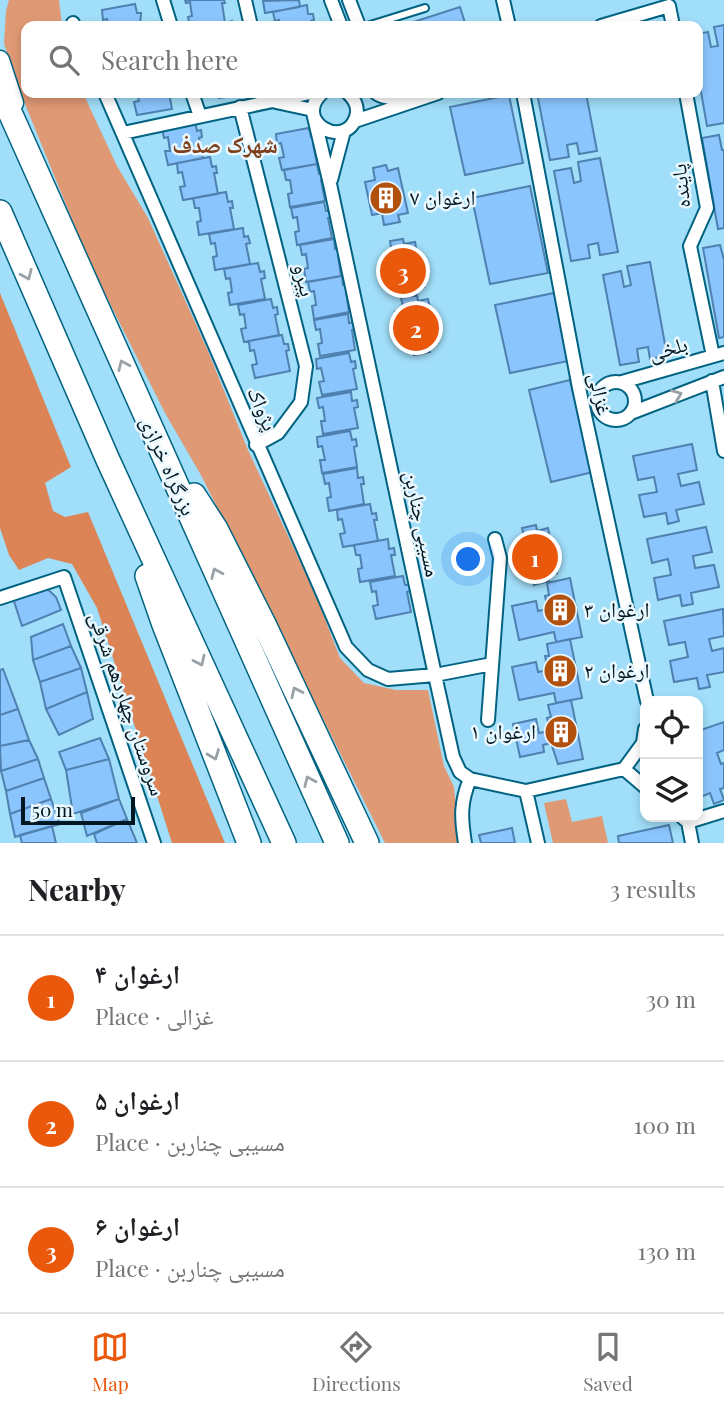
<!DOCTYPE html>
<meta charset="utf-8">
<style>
:root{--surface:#fff;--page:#f6f6f6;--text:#202124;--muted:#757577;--line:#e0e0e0;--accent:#ea580c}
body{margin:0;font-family:"Playfair Display","Noto Naskh Arabic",serif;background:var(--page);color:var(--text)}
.controls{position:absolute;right:21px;bottom:21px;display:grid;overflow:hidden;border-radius:14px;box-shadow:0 4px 10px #0003}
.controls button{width:63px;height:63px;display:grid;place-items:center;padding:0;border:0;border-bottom:2px solid var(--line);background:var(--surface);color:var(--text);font:35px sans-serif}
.scale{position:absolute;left:21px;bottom:18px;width:114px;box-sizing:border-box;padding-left:7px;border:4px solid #011721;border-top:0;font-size:19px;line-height:24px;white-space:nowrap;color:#011721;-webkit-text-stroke:5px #e9f7fe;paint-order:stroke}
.you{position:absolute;left:469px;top:560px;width:24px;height:24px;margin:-18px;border:5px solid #fff;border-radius:50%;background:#1a73e8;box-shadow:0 0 0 10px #1a73e833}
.badge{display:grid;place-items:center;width:46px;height:46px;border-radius:50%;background:var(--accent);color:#fff;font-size:23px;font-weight:700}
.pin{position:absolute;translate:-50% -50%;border:4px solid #fff;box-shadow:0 2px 7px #0006}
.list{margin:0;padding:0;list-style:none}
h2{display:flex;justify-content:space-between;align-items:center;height:91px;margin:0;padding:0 28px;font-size:30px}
h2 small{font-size:23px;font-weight:400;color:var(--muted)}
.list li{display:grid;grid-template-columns:46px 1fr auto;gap:21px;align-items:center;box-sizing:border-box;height:126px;padding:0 28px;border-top:2px solid var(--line)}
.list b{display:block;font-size:26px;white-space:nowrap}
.list p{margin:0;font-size:23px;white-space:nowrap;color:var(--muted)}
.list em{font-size:23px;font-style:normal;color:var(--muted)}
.icon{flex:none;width:38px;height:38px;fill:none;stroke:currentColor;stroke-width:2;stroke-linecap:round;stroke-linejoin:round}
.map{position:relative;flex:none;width:724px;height:843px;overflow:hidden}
.search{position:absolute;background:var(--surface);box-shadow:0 4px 10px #0003;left:21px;right:21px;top:21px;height:77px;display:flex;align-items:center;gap:18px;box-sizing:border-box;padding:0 24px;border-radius:14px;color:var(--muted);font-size:26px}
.sheet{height:469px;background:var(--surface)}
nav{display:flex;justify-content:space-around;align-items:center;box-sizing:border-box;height:98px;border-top:2px solid var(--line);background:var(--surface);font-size:19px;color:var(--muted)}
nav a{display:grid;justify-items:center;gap:4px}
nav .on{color:var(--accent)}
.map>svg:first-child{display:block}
.green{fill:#e09975}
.forest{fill:#dc8455}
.building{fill:#8bc5fd;stroke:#4f81b0;stroke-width:2}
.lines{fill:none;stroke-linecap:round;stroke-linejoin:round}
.lane-casing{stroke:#016381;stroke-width:10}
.street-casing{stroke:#016381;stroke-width:16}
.secondary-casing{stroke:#016381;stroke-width:21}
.highway-casing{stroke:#016381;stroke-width:26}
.lane{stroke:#fff;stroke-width:6}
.street{stroke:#fff;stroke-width:12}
.secondary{stroke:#fff;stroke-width:18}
.highway{stroke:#fff;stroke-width:23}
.oneway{stroke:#99a2a6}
.labels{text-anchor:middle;stroke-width:5;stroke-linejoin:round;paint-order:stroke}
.street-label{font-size:21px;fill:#011721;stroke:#e9f7fe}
.poi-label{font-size:21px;fill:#011721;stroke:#e9f7fe;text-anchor:start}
.neighbourhood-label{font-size:23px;font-weight:bold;fill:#7e3f1a;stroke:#e9f7fe}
</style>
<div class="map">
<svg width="724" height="843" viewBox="0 0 724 843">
<rect width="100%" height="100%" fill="#a1def9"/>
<!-- green -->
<path class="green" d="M9,0H59L62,26H26V93H83L117,166L148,218L208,351L248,450L316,596L340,658L364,683L396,690H428L444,766L454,787L459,843H385L202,477L165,413L91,266L14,77L4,43L6,11Z
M566,799L572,822L602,816L608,843H553L544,803Z"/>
<!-- forest -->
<path class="forest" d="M0,293L71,467L45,483L53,511L65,517L88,512L225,843H172L97,608L72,564L48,558L19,570L9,555L0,528Z"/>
<!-- building -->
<path class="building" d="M185,0H224L225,3H222L225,23L190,26L188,17L192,16L190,2L186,3Z
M299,0L300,7L265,13L263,1Z
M135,4L137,13H141L140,26H109L107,19L103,20L102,10Z
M307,5L308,14H313L314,20L311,21L312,26H280L279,20L275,21L273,12Z
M460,7L466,26H401Z
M232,21L233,26H206L225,23Z
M724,25V123L707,126L698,75V34L708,32L711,47L718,46L714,27Z
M137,93H169L172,109L137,115L134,102L139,101Z
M218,93H248L219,98Z
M537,93H586L597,151L579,154L577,143L567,145L569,157L550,160Z
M509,95L523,163L465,175L450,107Z
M195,122L197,131L201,130L202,137L199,138L203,158L168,165L165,151H170L168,137L164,138L162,128Z
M309,128L311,137L315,136L316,143L313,144L317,164L282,170L279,158L284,157L281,143L277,144L276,134Z
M719,135L722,150H724V228L718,229L702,138Z
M210,157L212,167L216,166L217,173H214L218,194L183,200L180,187L185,186L182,172L178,173L177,163Z
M600,158L618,252L600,255L598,243L588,245L590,258L571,261L554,171L571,168L574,183L581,181L578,162Z
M317,164L319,174L323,173L325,180H321L325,201L290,207L288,194L292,193L290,180H286L284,170Z
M386,165L388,171L398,168L408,213L398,215L400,222L384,225L382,213L372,215L365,182L375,180L373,168Z
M530,186L548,273L490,284L472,198Z
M226,192L228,202L232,201L233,208H230L234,229L199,235L197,222L201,221L199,208H195L193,198Z
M324,202L326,211H330L332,217L328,218L332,238L297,245L295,232L299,231L297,217L293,218L291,208Z
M243,228L244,237L248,236L250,243L246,244L250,264L215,270L213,257L217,256L215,243L211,244L209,234Z
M334,239L335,249L340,248L341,255H338L341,276L306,282L304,269L308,268L306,254L302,255L300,245Z
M403,239L404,244L415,242L424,287L415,289L417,295L401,298L399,287L388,289L382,256L392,254L390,241Z
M720,245L724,260V337L719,338L703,248Z
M650,262L667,355L650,359L648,347L637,349L639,362L620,365L603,275L621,271L624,287L631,285L627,266Z
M258,263L260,272L264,271L265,278L261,279L265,299L230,305L228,293L232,292L230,278L226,279L224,269Z
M342,276L343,285L348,284L349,291L346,292L349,312L314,319L312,306L316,305L314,291L310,292L308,282Z
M554,293L568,361L510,373L495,305Z
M417,295L418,301L428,299L438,343L428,345L430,352L414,355L412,343L402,345L395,312L404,310L401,298Z
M271,299L273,308L277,307L278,314L275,315L279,335L244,342L241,329L246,328L244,314L240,315L238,305Z
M348,314L349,323L354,322L355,329L352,330L355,350L320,356L318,344L322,343L320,329L316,330L314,320Z
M282,335L284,344H288L289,350L286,351L290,371L255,378L252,365L257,364L254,350L250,351L249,341Z
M349,353L351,362L355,361L356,368L353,369L357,389L322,395L319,382L324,381L321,368L317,369L316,359Z
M570,380L593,472L551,482L529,390Z
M351,392L352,401L357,400L358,407L354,408L358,428L323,434L321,421H325L323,407L319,408L317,398Z
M350,431L352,440L356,439L357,446L354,447L357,467L322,473L320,460H325L322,446L318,447L317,437Z
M692,444L697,470L678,474L681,486L699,482L704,504L676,510L679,521L668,524L666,513L644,517L639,495L657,492L654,477L638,480L633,456Z
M357,468L358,478L363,477L364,484H361L364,504L329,511L327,498L331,497L329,483L325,484L323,474Z
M370,504L372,514L376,513L377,520H374L378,541L343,547L340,534L345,533L342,519L338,520L337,510Z
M536,525L537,531L548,528L557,573L548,575L549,581L534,585L532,573L521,575L514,542L525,540L522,528Z
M706,527L712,552L693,556L695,568L714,565L719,587L691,593L693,604L682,606L680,595L658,600L654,578L671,575L668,559L652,563L647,539Z
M388,539L389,549L394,548L395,555H391L395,576L360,582L358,569L362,568L360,555H356L354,545Z
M403,576L405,585H409L411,591L407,592L411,612L376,619L373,606L378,605L376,591L372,592L370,582Z
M570,578L582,637L556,642L554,632L519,640L512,606L536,601L538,611L548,609L545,596L549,595L547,583Z
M42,584L56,597L61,610L22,626L12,595Z
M723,609L724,636L709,639L712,651L724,648V672L707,675L710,687L699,689L697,678L674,682L670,661L688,657L685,642L669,645L664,621Z
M63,624L71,646L33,660L31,637Z
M570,639L582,698L556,703L554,693L519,700L512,667L536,662L538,672L548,670L545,656H549L547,644Z
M71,646L81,668L40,682L33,660Z
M81,668L87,692L46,709L40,682Z
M3,669L18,709L0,715V670Z
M87,692L93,719L59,735L46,709Z
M571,700L583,759L558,764L551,743L543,745L544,752L520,757L513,724L536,719L539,733L550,731L547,718L551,717L548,705Z
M18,709L29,740L0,746V715Z
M724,722V750L717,753L721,764L724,763V788L720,789L724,800L714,804L710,793L698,798V731Z
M100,738L109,759L66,770L59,752Z
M29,740L38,759L1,771L0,746Z
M38,759L44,778L6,791L1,771Z
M109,759L119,799L73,814L66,770Z
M44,778L51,799L10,814L6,791Z
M51,799L60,824L15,837L10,814Z
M119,799L127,819L87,836L81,813Z
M127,819L137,843H97L94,834Z
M669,825L673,843H619L618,836Z
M52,826L56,843H22L20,835Z
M512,828L515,843H481L479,835Z"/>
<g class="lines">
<defs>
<path id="lane" d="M367,26L425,8"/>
<path id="street" d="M163,0L171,26
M245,0L251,26
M331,0L341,26
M349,0L359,26
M503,0L509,26
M73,23L74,26
M601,26L669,6L673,26
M105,93L346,647L368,670L388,679L435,675L492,664
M192,93L200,116
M322,93C292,121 345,151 356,117C359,107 355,100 348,93
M376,93C386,101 402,96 415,99
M523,93L579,388L647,701
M686,93L707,208L690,246L713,356
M276,102L313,110
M240,107L306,366L301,402L278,433L256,445
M314,117L330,184L435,675L453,757L460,772L470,779L526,791L624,769
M355,121L438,93
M123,133L310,93
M331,180L344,131
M712,381L724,451
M597 401a19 19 0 1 1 38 0a19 19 0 1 1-38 0Z
M622,382L724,353
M631,413L724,377
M0,598L64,577L154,843
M488,720L500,558L495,539
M624,769L643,743L645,729
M624,769L645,787
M526,791L538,843
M683,818L688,822L692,843
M688,822L724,811
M465,843C461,818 460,803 470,779"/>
<path id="secondary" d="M0,60L14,103"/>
<path id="highway" d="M0,90L337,843
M0,212L108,460L284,843
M194,495L216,529L264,624L367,843
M147,576L163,622L249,843"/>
</defs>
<!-- lane casing -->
<use href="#lane" class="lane-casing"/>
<!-- street casing -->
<use href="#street" class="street-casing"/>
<!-- secondary casing -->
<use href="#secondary" class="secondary-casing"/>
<!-- highway casing -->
<use href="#highway" class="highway-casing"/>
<!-- lane -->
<use href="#lane" class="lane"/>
<!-- street -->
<use href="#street" class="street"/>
<!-- secondary -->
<use href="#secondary" class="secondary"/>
<!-- highway -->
<use href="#highway" class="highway"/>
</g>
<!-- one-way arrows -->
<defs><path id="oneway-chevron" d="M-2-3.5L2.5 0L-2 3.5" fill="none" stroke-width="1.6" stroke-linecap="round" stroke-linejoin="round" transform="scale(1.75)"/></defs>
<g class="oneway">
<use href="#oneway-chevron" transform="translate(27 275) rotate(66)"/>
<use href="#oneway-chevron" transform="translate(123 365) rotate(-114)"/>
<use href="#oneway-chevron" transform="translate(677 395) rotate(-21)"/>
<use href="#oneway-chevron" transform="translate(216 573) rotate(-114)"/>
<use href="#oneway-chevron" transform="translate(200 661) rotate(65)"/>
<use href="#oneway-chevron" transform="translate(296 692) rotate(-115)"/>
<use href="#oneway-chevron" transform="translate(214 755) rotate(69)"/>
<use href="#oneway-chevron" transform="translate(309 781) rotate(-114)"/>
</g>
<!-- icons -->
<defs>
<symbol id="building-disc" viewBox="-11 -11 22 22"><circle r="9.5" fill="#b2510e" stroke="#e9f7fe"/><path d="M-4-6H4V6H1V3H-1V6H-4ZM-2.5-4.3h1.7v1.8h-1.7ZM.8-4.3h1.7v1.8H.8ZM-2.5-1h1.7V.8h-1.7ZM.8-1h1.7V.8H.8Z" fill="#fff"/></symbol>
</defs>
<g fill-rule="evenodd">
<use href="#building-disc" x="367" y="179" width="38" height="38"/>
<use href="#building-disc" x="541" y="591" width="38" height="38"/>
<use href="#building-disc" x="541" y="652" width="38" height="38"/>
<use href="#building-disc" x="542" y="713" width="38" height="38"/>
</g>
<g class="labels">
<!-- street labels -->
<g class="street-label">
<text transform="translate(681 186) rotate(-96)" y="7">پاینده</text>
<text transform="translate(304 280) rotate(76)" y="7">پیرو</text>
<text transform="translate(668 349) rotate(-16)" y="7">بلخی</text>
<text transform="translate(600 394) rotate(78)" y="7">غزالی</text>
<text transform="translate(262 409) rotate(67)" y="7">پژواک</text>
<text transform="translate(168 466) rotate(66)" y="7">بزرگراه خرازی</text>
<text transform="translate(422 524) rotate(78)" y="7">مسیبی چناربن</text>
<text transform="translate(127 704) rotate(71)" y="7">سروستان چهاردهم شرقی</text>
</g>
<!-- poi labels -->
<g class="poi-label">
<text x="410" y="205">ارغوان ۷</text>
<text x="584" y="617">ارغوان ۳</text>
<text x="584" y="678">ارغوان ۲</text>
<text x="536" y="739" text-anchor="end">ارغوان ۱</text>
</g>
<!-- neighbourhood labels -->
<g class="neighbourhood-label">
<text x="225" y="153">شهرک صدف</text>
</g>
</g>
</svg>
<div class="controls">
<button><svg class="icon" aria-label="locate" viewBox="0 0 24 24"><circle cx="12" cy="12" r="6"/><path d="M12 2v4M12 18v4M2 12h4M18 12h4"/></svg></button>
<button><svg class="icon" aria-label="layers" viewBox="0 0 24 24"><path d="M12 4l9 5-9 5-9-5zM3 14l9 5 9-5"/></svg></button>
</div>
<div class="scale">50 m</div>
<div class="you"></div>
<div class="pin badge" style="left:535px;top:557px">1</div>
<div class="pin badge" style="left:416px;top:328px">2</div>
<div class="pin badge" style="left:403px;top:271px">3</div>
<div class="search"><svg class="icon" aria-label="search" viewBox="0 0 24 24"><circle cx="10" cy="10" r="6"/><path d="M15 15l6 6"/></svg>Search here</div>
</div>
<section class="sheet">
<h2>Nearby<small>3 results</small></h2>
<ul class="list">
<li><span class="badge">1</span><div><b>ارغوان ۴</b><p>Place · غزالی</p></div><em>30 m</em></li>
<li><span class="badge">2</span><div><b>ارغوان ۵</b><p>Place · مسیبی چناربن</p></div><em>100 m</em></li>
<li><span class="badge">3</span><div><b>ارغوان ۶</b><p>Place · مسیبی چناربن</p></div><em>130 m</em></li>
</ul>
</section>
<nav>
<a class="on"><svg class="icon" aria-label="map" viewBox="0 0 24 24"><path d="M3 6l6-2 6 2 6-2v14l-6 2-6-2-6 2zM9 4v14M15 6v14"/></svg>Map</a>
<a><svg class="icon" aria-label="directions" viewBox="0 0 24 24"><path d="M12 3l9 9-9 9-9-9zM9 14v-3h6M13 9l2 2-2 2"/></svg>Directions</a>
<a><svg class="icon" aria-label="saved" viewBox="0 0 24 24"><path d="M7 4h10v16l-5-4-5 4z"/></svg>Saved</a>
</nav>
